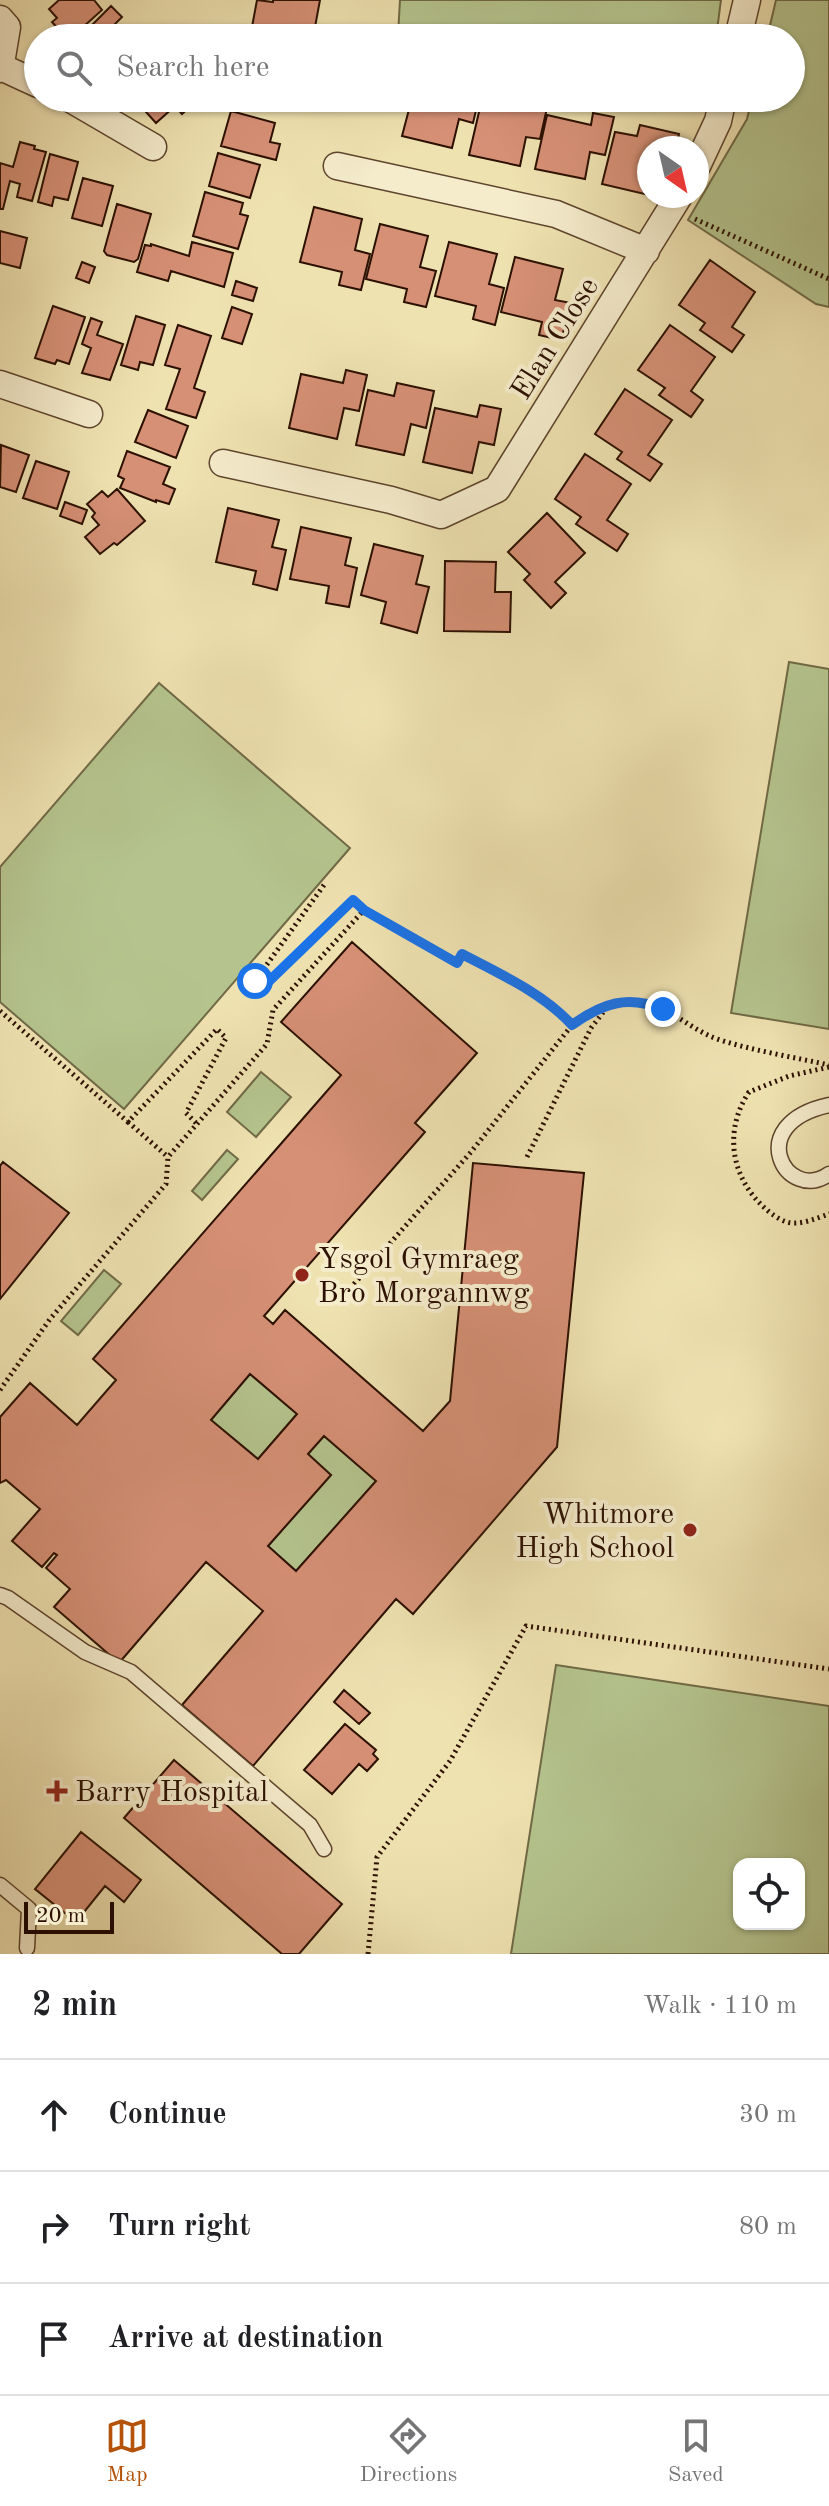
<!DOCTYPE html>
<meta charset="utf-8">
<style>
:root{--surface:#fff;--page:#f2f2f2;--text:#202124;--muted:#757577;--line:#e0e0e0;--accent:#b45309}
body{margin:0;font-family:"Old Standard TT",serif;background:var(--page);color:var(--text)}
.controls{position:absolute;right:24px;bottom:24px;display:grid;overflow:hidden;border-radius:16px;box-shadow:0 2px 6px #0004}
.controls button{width:72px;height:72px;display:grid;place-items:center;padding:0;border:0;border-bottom:2px solid var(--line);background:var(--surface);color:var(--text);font:40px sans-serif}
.compass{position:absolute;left:637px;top:136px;width:72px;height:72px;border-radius:50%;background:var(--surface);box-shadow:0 2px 6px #0004;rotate:146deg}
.scale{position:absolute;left:24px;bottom:20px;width:90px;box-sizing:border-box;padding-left:8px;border:4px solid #2c1000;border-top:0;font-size:22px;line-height:28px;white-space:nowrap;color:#2c1000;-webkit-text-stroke:6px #f5eccc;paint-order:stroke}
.stop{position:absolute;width:24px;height:24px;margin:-18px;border:6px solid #1a73e8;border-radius:50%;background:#fff}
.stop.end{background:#1a73e8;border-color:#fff;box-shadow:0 2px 8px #0008}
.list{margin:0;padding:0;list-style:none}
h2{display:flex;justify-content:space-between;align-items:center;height:104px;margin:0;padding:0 32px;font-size:34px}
h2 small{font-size:26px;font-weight:400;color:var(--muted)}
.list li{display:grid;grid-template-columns:52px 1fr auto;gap:24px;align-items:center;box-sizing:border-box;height:112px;padding:0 32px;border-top:2px solid var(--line)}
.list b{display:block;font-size:30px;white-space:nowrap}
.list em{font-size:26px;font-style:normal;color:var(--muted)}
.icon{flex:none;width:44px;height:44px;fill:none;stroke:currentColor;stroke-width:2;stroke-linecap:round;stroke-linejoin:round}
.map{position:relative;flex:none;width:829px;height:1954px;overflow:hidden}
.search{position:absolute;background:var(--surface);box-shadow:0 2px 6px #0004;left:24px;right:24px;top:24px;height:88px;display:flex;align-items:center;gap:20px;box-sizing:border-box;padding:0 28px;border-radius:44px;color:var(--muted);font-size:30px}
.sheet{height:440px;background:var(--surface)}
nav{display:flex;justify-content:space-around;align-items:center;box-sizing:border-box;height:112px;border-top:2px solid var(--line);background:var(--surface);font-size:22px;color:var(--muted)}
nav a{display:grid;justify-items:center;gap:4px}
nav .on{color:var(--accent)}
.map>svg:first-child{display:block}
.green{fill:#b5c48e;stroke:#706a47;stroke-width:2;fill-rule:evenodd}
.building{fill:#d69076;stroke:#2c1000;stroke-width:2;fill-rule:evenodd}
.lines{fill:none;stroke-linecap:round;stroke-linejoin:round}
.lane-casing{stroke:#5d442c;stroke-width:17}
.street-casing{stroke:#5d442c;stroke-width:29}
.path{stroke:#2c1000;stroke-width:5;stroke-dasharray:2 4;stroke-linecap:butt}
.lane{stroke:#f5eccc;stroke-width:14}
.street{stroke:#f5eccc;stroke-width:26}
.route{stroke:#1a73e8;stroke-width:10}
.poi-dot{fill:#8f2418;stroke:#f5eccc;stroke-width:3}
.labels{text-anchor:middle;stroke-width:8;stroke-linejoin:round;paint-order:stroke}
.street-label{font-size:30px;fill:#2c1000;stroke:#f5eccc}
.poi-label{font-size:30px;fill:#2c1000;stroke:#f5eccc;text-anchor:start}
</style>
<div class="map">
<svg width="829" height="1954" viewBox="0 0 829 1954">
<rect width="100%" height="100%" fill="#efe2b1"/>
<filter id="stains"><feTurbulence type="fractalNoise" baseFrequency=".0025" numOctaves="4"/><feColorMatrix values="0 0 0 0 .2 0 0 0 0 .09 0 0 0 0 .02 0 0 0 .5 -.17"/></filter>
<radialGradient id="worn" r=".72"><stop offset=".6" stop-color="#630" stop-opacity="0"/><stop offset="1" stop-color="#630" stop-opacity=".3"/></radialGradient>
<!-- green -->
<path class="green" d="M400,0H721L716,38H409L398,35Z
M776,0H829V307L816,304L688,220L747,119L752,98H791V38H767Z
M789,662L829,669V1029L731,1013Z
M159,683L350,848L124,1109L0,1002V867Z
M261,1072L291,1097L256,1137L227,1112Z
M227,1150L238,1159L202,1200L192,1191Z
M104,1270L121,1284L78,1335L61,1321Z
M250,1374L297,1414L258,1459L211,1420Z
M324,1436L376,1481L296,1571L268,1546L331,1475L308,1454Z
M556,1665L829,1706V1954H511ZM739,1864H799V1924H739Z"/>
<!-- building -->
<path class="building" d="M59,0H94L102,10L73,36L66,28L61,32L52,22L57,18L49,9Z
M257,0L273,2V0H320L313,38L269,32V29L252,27Z
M111,6L122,17L114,25L126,38H79Z
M318,28L347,33L348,29L380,35L379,38H316Z
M144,98H199L182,114L175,106L156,123L146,112L149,110L141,101Z
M412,98H479L473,123L459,119L452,148L402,136Z
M527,98L549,99L540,139L526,137L520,166L469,155L482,99L524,109Z
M231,111L275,123L270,142L280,144L276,160L221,146Z
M593,113L614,117L605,155L590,152L585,179L535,169L547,115L591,125Z
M640,125L679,134L676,148H649V195L602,184L615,132L637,136Z
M20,142L35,146L34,149L46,152L32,201L17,197L20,184L10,181L3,209H0V163L13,167Z
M218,153L260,165L250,198L209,186Z
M50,154L78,162L68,200L54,197L52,206L38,202Z
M83,178L113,186L102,226L72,218Z
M205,192L243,203L240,214L248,216L238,249L193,236Z
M117,204L151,214L138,259L134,262L107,255L104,251Z
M314,207L362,219L355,250L370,254L361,290L339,285L342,272L300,262Z
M380,224L428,236L420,267L436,271L426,307L404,302L407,289L366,279Z
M0,231L27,238L20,268L0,263Z
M192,242L233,253L224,287L171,271L168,281L137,272L145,245L151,246V244L189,256Z
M449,242L497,254L489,284L504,288L495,325L473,319L476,306L435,296Z
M515,257L563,269L555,300L571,303L561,340L539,335L542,322L501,312Z
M710,260L755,292L732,327L744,335L732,352L700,330L705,323L679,305Z
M82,262L95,267L89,283L76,278Z
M236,281L257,288L253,301L232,295Z
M53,306L85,317L69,364L57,360L55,364L35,358Z
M232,307L252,314L242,344L222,338Z
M136,316L165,325L153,365L140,362L138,370L121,365Z
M91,318L102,322L97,335L123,344L110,380L82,373L91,348L82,344Z
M178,325L211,336L194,388L205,392L196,418L166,409L180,369L165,365Z
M670,325L715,357L691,391L703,400L691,417L659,395L665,388L638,370Z
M346,370L367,375L359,411L344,408L337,439L289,428L301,374L343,383Z
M397,383L434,391L426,428L411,424L404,455L356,445L368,390L394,396Z
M625,389L672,420L648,455L662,464L650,481L617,459L622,452L595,434Z
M480,405L501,409L494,445L479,442L472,473L423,462L435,408L477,417Z
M148,410L188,426L176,458L135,442Z
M1,445L29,455L16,492L0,487Z
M127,451L170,467L163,484L175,489L169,504L156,500V502L120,488L124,479L118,476Z
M585,454L631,484L607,520L628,534L617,551L576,524L581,517L555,499Z
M36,461L69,472L57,509L23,498Z
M117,489L145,521L117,545L114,543L100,554L85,537L99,525L92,517L95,513L87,504L102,491L108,497Z
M65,502L87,510L82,524L60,516Z
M228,508L279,520L272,547L286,550L277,590L253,584L256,571L216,562Z
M547,513L585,553L555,582L566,593L551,608L524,580L530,574L508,552Z
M301,527L351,538L345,565L357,568L349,607L326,603L329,586L290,579Z
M374,544L423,556L416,584L429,587L417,633L381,623L386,602L361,595Z
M445,561L496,562L495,592H511L510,632L444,631Z
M352,942L477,1053L415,1123L425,1132L264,1316L273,1324L285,1310L423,1431L450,1401L473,1163L584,1173L557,1447L413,1614L396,1599L253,1766L182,1705L263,1611L206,1562L119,1663L54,1607L70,1589L46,1568L57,1555L54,1553L42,1567L12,1541L40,1509L6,1480L0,1483V1417L30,1383L77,1425L116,1380L93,1359L341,1075L281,1022ZM250,1374L297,1414L258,1459L211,1420ZM324,1436L376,1481L296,1571L268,1546L331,1475L308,1454Z
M3,1162L69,1213L0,1299V1166Z
M344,1690L370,1713L359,1724L334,1702Z
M345,1724L376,1750L373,1754L378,1759L367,1771L359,1764L332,1794L304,1770Z
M174,1760L342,1904L299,1954H282L124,1818Z
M81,1832L141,1880L124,1902L105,1886L76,1922L35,1889Z"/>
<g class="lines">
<defs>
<path id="lane" d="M829,1105C741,1124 787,1204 829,1174
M0,1595L8,1598L85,1652L131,1672L310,1825L324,1849
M0,1885L29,1909L27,1948"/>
<path id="street" d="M0,19L7,27L0,69
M738,38L747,0
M1,67L38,84
M69,98L153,147
M337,166L556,214L646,251
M697,166L718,121L723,98
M0,384L89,414
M223,463L391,500L441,515L497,489L679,196"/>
</defs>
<!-- lane casing -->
<use href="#lane" class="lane-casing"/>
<!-- street casing -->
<use href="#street" class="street-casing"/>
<!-- path -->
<path class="path" d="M695,219L829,279
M324,885L255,981L263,987L353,900L364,910
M0,1011L128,1122L217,1029L226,1038L186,1113L197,1124
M829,1067L789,1076L749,1092C723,1131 731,1179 766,1209C771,1214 780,1220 787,1222C799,1226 817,1218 829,1214
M128,1122L168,1157
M527,1157L591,1028L608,1006
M338,1302L471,1152L572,1025C601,1006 632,993 665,1010C684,1020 699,1033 720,1040C755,1051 793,1057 829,1065
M0,1390L50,1319L166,1184L168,1157L267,1044L273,1010L364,910L457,963L462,954C500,974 543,993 572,1025
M368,1954L377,1857L450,1761L526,1626L829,1669"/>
<!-- lane -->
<use href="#lane" class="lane"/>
<!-- street -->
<use href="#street" class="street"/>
</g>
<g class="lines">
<!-- route -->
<path class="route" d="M255,981L263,987L353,900L364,910L457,963L462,954C500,974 543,993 572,1025C603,1003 627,995 663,1009"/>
</g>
<!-- markers -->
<g class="poi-dot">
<circle cx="302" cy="1275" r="8"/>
<circle cx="690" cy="1530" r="8"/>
<path d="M53 1779h8v8h8v8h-8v8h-8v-8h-8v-8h8z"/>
</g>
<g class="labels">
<!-- street labels -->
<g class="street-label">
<text transform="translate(554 338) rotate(-58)" y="10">Elan Close</text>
</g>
<!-- poi labels -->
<g class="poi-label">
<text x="318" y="1268">Ysgol Gymraeg<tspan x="318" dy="34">Bro Morgannwg</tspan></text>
<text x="674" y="1523" text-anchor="end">Whitmore<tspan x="674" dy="34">High School</tspan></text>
<text x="75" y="1801">Barry Hospital</text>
</g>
</g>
<rect width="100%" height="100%" filter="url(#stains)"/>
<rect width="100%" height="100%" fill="url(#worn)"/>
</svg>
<div class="controls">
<button><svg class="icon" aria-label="locate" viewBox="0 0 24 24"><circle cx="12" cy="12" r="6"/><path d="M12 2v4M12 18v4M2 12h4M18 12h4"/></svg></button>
</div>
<svg class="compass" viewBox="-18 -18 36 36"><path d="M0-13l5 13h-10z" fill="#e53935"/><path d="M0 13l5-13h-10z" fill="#757577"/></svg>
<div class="scale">20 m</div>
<div class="stop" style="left:255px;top:981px"></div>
<div class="stop end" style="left:663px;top:1009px"></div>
<div class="search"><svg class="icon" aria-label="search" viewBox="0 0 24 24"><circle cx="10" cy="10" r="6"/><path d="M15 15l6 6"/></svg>Search here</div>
</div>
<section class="sheet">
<h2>2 min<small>Walk · 110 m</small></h2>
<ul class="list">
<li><svg class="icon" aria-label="ahead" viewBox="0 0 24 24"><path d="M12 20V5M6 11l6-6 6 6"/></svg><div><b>Continue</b></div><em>30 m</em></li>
<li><svg class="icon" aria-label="right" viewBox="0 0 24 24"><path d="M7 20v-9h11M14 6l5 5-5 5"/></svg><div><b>Turn right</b></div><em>80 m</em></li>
<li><svg class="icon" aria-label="arrive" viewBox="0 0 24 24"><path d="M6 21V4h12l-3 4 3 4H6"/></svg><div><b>Arrive at destination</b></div></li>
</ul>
</section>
<nav>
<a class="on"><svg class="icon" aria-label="map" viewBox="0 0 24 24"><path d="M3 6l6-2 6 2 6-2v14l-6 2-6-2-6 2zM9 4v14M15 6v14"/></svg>Map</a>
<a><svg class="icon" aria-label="directions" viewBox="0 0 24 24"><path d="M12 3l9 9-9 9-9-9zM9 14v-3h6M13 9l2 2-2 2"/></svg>Directions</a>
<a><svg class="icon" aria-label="saved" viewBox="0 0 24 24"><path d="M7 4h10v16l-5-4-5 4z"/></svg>Saved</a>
</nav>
